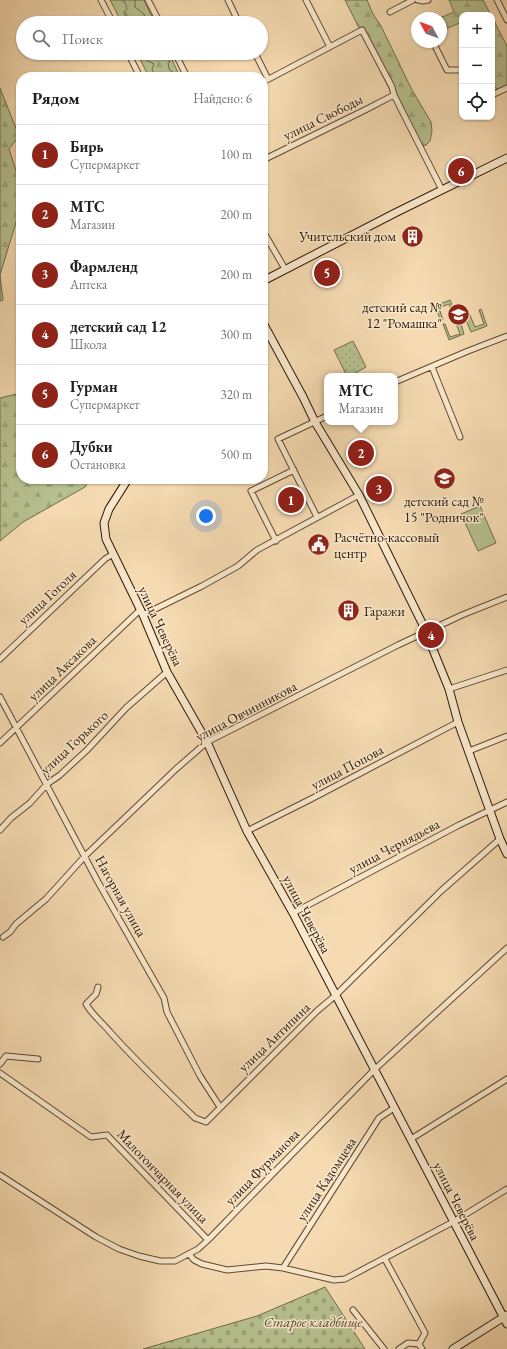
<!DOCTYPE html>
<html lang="ru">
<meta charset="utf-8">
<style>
:root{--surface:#fff;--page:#f6f6f6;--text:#202124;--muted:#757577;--line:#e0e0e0;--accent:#8f2418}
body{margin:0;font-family:"EB Garamond",serif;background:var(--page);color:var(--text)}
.controls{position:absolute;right:12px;top:12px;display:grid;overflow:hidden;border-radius:8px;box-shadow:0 1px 3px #0004}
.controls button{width:36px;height:36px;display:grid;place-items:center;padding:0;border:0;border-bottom:1px solid var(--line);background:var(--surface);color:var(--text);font:20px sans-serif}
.compass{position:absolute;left:411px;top:12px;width:36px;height:36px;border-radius:50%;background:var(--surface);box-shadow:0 1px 3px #0004;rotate:311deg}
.you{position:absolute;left:206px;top:516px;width:14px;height:14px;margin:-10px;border:3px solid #fff;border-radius:50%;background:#1a73e8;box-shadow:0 0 0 6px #1a73e833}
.badge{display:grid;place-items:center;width:26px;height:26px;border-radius:50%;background:var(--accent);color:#fff;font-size:13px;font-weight:700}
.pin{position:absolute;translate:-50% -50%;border:2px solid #fff;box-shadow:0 1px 4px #0006}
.popup{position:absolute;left:324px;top:373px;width:74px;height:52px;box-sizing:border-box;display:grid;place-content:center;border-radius:8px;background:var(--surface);filter:drop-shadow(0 1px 3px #0005);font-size:13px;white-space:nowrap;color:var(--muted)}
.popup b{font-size:15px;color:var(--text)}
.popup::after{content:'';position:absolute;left:50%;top:100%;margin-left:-8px;border:8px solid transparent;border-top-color:var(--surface)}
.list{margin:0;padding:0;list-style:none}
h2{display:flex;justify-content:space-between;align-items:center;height:52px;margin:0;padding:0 16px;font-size:17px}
h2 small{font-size:13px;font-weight:400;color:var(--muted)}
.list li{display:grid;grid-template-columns:26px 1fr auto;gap:12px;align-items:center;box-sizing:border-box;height:60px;padding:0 16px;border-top:1px solid var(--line)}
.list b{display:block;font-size:15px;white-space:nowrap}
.list p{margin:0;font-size:13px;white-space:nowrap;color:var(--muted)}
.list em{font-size:13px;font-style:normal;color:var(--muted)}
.icon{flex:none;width:22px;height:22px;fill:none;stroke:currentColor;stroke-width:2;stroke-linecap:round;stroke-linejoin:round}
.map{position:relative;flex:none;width:507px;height:1349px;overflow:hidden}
.search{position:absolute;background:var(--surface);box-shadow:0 1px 3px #0004;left:16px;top:16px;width:252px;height:44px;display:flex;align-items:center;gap:10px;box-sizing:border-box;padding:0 14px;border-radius:22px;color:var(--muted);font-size:15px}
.panel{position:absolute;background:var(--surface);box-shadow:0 1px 3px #0004;left:16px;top:72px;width:252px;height:412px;border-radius:16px}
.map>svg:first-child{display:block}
.grass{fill:#b7c190;stroke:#716c4a}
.forest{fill:url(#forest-firs);stroke:#716c4a}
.cemetery{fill:url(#cemetery-stones);stroke:#716c4a}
.park{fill:url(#park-dots);stroke:#716c4a}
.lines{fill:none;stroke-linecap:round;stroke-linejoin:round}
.street-casing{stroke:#5e4930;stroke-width:7}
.secondary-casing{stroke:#2b1805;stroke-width:9}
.street{stroke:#f9e8cd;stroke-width:5}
.secondary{stroke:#f9e8cd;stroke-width:7}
.labels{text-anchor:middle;stroke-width:3;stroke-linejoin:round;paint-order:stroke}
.street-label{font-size:14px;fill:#2b1805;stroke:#f9e8cd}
.poi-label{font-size:14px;fill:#2b1805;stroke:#f9e8cd;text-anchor:end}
.park-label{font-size:14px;font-style:italic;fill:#554b2f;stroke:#f9e8cd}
</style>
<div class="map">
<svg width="507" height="1349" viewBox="0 0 507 1349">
<defs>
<pattern id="forest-firs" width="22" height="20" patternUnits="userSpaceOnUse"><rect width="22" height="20" fill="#b7c190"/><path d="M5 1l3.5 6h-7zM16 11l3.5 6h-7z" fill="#9ea57b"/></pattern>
<pattern id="cemetery-stones" width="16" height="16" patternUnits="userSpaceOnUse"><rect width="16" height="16" fill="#b7c190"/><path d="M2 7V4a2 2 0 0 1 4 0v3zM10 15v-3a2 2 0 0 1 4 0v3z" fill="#9ea57b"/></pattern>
<pattern id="park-dots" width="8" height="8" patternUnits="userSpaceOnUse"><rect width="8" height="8" fill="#b7c190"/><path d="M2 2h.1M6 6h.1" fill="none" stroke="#9ea57b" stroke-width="1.8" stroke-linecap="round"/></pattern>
</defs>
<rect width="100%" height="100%" fill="#f6dbb2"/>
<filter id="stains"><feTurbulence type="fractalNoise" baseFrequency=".005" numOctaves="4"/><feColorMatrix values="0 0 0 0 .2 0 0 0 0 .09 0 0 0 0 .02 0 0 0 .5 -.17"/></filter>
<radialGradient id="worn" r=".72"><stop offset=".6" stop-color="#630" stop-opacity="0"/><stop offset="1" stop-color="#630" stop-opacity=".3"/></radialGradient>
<!-- grass -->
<path class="grass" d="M110,0H144L155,23H122Z
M137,53H169L180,77H149Z
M450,300L455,312L452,313L449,304L439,308L443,320L441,321L435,306Z
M481,309L487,326L471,332L464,315L469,313L475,327L484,324L479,310Z
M459,317L464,334L449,340L443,324H445L450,337L460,334L454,318Z
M480,506L496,543L478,551L461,514Z"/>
<!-- forest -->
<path class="forest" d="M122,0H135V7L144,14L146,23H128L124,12L127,9L125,2Z
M345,0H367L373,14L381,26L412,90L431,122L432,131L430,141L426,145L422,146L390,90Z
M449,0H483L491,15H462V22L441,31L440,18L454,12Z
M492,17L507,46V86L499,90L496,88L492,83Z
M143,53H162L170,62L168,63L169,69L174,73L175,77H155L152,69L154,64L146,60Z
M0,88L19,136L9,149L21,186V217L17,219L0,275L3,300L0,301Z
M21,393V479H90L85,487L23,522L0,541V398Z"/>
<!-- cemetery -->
<path class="cemetery" d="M325,1287L365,1349H143L257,1316Z"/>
<!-- park -->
<path class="park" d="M353,341L366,367L350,376H347L334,350Z"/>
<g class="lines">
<defs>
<path id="street" d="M101,0L113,23
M148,0L160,23
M228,0L239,23
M306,0L330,47
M418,0L423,1L428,0
M497,0L507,20
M390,12L413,0
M436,48L447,70H462
M128,53L140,77
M175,53L187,77
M255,53L268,79
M263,82L362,30L392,87L394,95L442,190
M492,90L494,94L507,88
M263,160L365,110L394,95
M263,231L285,269
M432,367L460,437
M395,382L468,351L507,336
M317,517L278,439L327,416
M276,541L251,491L294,470
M143,615L202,586L238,566L257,550L359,495
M0,659L105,559L113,554
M449,689L507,670
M0,697L98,882L164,998L167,1012L200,1076L220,1107
M0,743L140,610
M469,751L507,736
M0,830L11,818L30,803L47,784L60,775L87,750L126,708L167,672
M247,831L311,799L458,722
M293,913L459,825L507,802
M3,937L10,932L16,924L46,899L85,856L176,769L207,742L398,645L462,615L507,597
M98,987L96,994L86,1004C92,1015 102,1022 110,1032C137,1062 166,1090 195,1118L206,1122L317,1011L336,995L441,891L500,839
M0,1064L6,1056L38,1059
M0,1073L91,1137L107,1135L208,1240
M411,1139L507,1079
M0,1175L96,1237L119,1249L139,1256L160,1261H175L198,1249L208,1240L374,1070L507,948
M189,1254L194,1260L202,1264L227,1270L266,1266L283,1268L334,1280L345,1279L453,1222L507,1189
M385,1259L425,1333L419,1344L422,1349
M283,1268L379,1118L394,1108
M353,1310L384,1349
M399,1349L408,1343L419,1344"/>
<path id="secondary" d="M263,281L397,212L507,158
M263,323L303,397L315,422L359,495L423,625L449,689L458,722L500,839L507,854
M128,479L109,509L104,523L106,539L143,615L167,672L207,742L247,831L293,913L507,1324
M453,1349L507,1315"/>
</defs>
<!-- street casing -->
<use href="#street" class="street-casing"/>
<!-- secondary casing -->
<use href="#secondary" class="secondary-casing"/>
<!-- street -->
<use href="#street" class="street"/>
<!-- secondary -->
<use href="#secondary" class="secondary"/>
</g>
<!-- icons -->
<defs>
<symbol id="building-disc" viewBox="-11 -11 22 22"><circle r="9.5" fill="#8f2418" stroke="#f9e8cd"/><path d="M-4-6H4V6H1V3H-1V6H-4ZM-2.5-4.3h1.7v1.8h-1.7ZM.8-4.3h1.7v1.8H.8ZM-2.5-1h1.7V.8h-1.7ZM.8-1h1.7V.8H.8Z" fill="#fff"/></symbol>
<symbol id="school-disc" viewBox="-11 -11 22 22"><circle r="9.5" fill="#8f2418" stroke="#f9e8cd"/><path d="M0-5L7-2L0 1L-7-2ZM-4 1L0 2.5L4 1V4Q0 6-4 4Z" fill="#fff"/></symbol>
<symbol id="civic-disc" viewBox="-11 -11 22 22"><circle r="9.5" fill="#8f2418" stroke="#f9e8cd"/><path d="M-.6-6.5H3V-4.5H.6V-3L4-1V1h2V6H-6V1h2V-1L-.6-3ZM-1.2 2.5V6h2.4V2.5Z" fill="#fff"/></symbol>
</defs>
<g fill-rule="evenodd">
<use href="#building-disc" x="400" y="224" width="25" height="25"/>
<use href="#school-disc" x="446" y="302" width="25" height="25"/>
<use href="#school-disc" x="432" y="466" width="25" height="25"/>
<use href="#civic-disc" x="306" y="532" width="25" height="25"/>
<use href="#building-disc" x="336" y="598" width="25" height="25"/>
</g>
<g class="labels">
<!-- street labels -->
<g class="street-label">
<text transform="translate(323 117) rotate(-26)" y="5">улица Свободы</text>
<text transform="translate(47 597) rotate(-43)" y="5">улица Гоголя</text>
<text transform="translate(161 626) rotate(65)" y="5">улица Чеверёва</text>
<text transform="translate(62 668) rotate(-44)" y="5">улица Аксакова</text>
<text transform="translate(246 711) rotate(-28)" y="5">улица Овчинникова</text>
<text transform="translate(74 742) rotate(-43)" y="5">улица Горького</text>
<text transform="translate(347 767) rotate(-28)" y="5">улица Попова</text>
<text transform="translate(394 846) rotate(-28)" y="5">улица Чернядьева</text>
<text transform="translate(121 896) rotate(61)" y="5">Нагорная улица</text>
<text transform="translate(307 914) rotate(62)" y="5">улица Чеверёва</text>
<text transform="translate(274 1037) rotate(-44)" y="5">улица Антипина</text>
<text transform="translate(262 1167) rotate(-46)" y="5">улица Фурманова</text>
<text transform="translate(163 1176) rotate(46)" y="5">Малогончарная улица</text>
<text transform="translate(326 1179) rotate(-57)" y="5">улица Кадомцева</text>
<text transform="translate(457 1201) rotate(63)" y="5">улица Чеверёва</text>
</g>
<!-- poi labels -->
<g class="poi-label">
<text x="396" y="241">Учительский дом</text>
<text x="442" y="312">детский сад №<tspan x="442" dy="16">12 "Ромашка"</tspan></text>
<text x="444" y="506" text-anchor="middle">детский сад №<tspan x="444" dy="16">15 "Родничок"</tspan></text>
<text x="334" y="542" text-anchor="start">Расчётно-кассовый<tspan x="334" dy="16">центр</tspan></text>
<text x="364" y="616" text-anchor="start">Гаражи</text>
</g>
<!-- park labels -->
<g class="park-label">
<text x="313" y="1327">Старое кладбище</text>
</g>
</g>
<rect width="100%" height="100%" filter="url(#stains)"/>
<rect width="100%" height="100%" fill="url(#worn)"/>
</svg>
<div class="controls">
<button>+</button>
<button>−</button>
<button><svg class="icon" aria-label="locate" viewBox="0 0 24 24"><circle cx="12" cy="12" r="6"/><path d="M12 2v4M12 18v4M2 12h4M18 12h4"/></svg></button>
</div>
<svg class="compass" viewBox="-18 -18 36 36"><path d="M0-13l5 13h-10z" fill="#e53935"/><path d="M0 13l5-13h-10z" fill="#757577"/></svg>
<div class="you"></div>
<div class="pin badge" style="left:291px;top:500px">1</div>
<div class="pin badge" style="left:361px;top:453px">2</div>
<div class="popup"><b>МТС</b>Магазин</div>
<div class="pin badge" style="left:379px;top:489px">3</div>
<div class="pin badge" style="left:431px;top:635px">4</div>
<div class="pin badge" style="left:327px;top:273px">5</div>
<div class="pin badge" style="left:461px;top:171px">6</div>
<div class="search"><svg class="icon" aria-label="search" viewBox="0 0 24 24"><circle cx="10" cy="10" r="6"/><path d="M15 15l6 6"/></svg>Поиск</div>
<section class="panel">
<h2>Рядом<small>Найдено: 6</small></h2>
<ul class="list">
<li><span class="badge">1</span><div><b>Бирь</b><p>Супермаркет</p></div><em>100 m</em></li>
<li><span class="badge">2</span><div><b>МТС</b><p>Магазин</p></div><em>200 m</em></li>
<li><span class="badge">3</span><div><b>Фармленд</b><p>Аптека</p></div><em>200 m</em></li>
<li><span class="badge">4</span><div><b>детский сад 12</b><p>Школа</p></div><em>300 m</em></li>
<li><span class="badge">5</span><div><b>Гурман</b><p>Супермаркет</p></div><em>320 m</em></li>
<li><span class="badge">6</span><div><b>Дубки</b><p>Остановка</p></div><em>500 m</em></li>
</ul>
</section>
</div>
